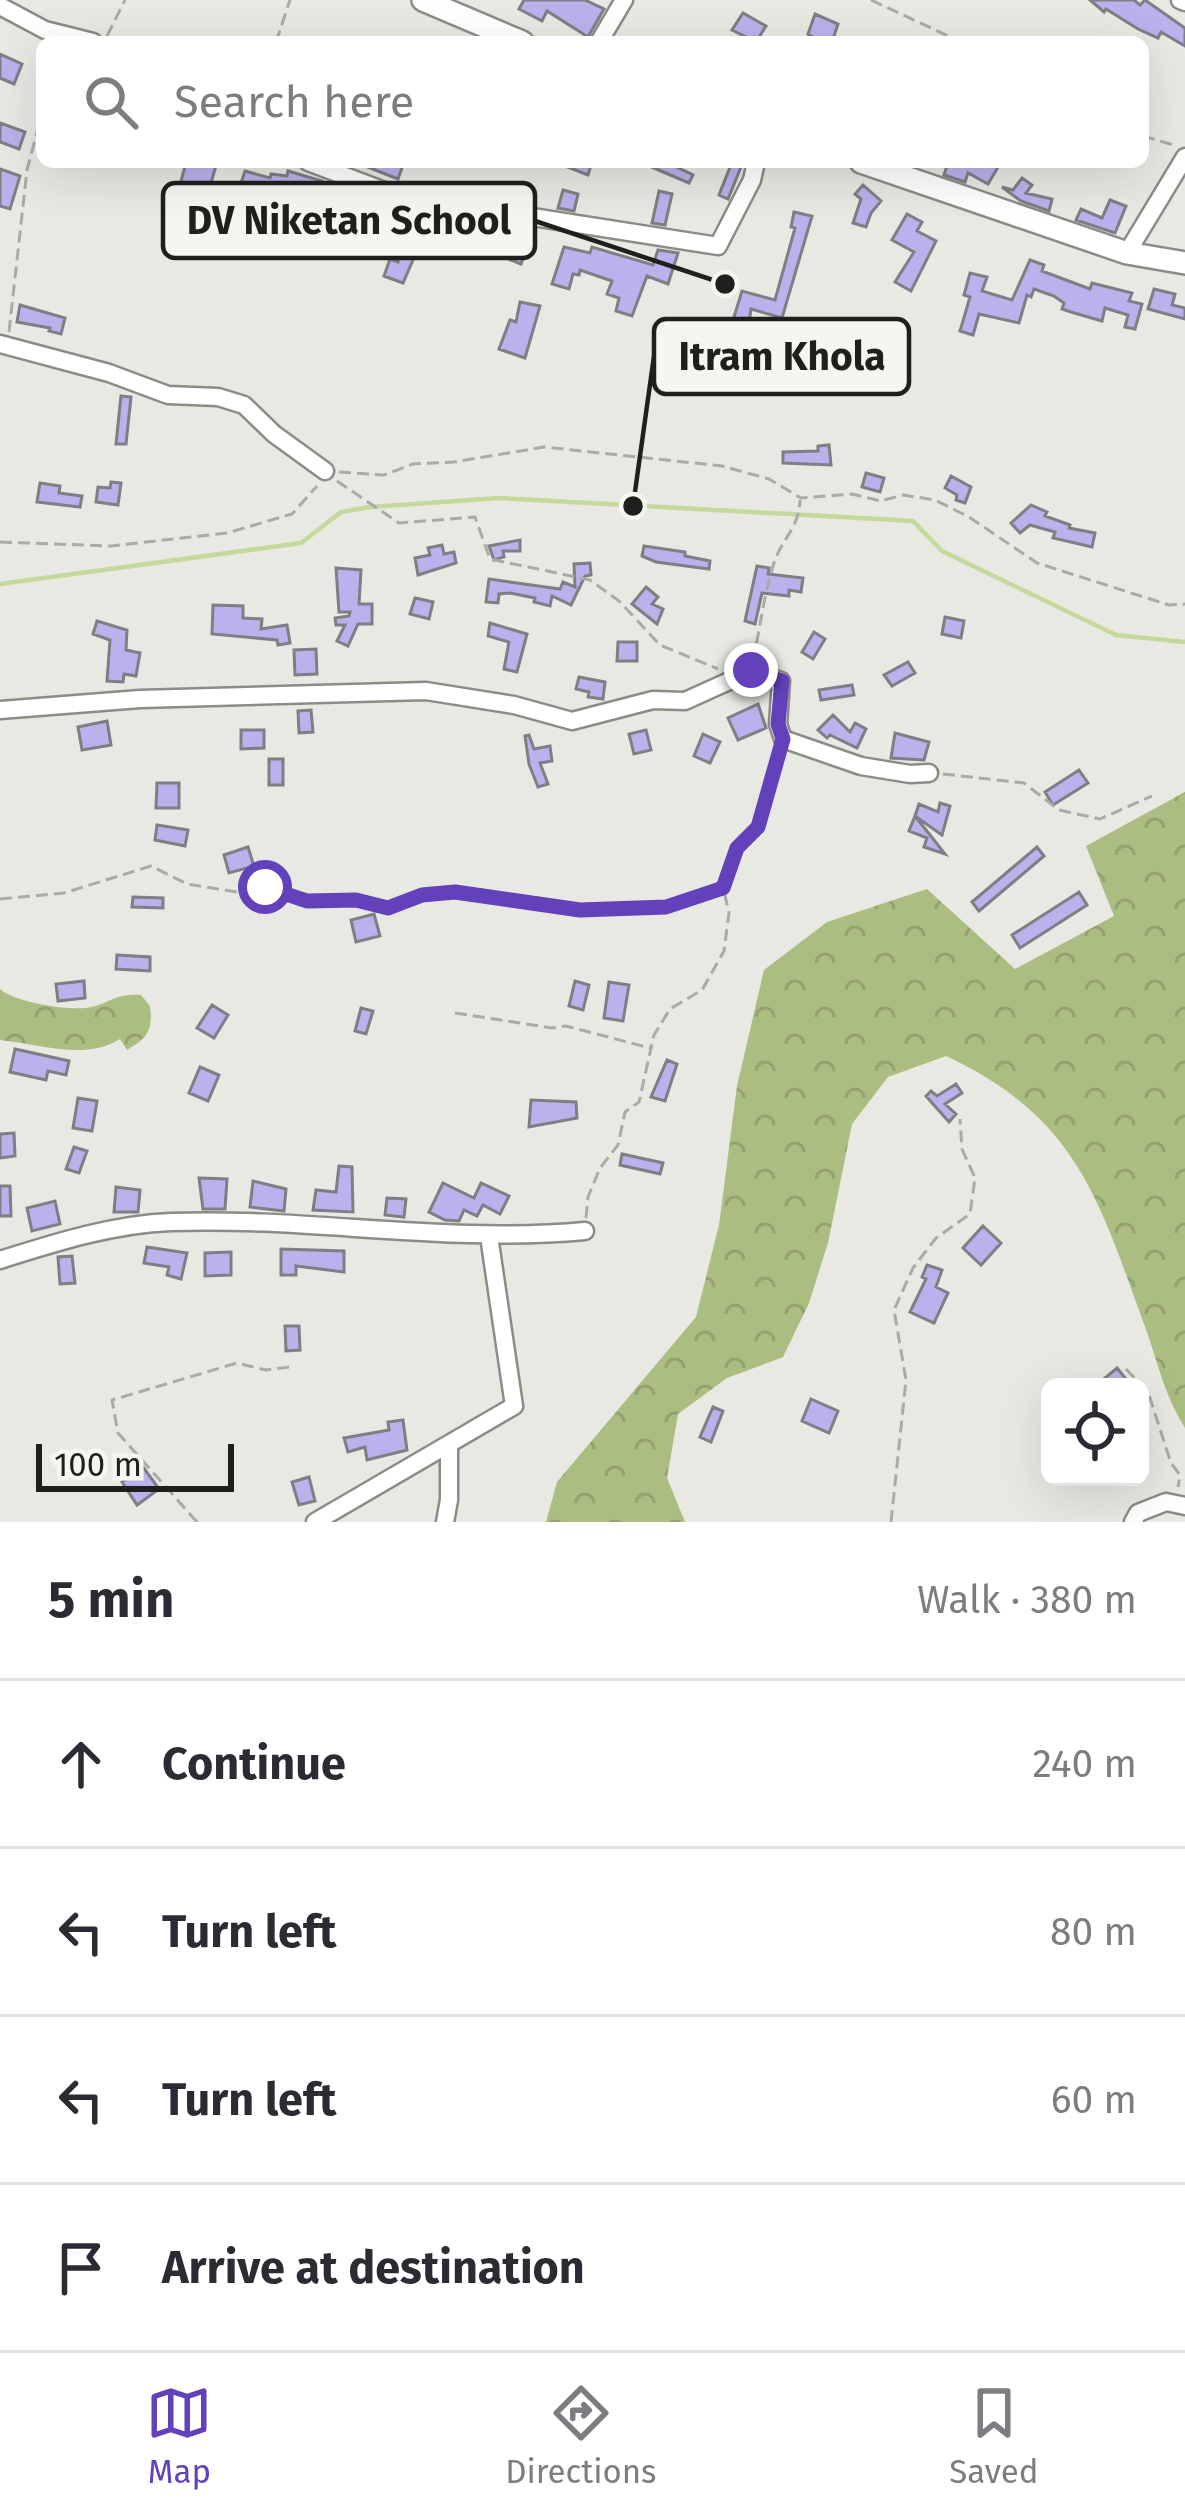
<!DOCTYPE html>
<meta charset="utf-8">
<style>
:root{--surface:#fff;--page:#f7f7f7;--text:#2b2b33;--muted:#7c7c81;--line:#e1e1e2;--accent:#6241ba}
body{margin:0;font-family:"Fira Sans",sans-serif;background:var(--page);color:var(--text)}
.controls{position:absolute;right:36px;bottom:36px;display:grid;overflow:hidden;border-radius:18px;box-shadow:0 12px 48px #0002}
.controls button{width:108px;height:108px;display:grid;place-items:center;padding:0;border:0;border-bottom:3px solid var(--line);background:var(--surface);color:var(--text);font:60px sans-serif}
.scale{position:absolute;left:36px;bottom:30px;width:198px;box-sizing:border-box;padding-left:12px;border:6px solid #1f201e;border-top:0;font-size:33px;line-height:42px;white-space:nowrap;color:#1f201e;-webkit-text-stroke:9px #f4f6ef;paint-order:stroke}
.stop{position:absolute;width:36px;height:36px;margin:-27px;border:9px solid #6241ba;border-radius:50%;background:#fff}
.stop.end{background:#6241ba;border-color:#fff;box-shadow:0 3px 12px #0008}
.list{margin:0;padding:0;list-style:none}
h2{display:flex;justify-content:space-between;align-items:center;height:156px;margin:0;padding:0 48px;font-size:51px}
h2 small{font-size:39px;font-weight:400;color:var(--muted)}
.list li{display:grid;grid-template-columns:78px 1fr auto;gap:36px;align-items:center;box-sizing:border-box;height:168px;padding:0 48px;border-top:3px solid var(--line)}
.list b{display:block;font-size:45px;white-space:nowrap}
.list em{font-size:39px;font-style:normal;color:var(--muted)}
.icon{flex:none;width:66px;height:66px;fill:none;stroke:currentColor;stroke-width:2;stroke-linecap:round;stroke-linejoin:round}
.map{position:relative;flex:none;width:1185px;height:1522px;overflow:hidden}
.search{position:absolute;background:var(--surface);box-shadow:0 12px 48px #0002;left:36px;right:36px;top:36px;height:132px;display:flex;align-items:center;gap:30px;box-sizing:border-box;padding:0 42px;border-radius:18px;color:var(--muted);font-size:45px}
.sheet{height:828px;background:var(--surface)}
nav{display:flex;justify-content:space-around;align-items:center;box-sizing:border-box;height:168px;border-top:3px solid var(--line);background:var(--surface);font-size:33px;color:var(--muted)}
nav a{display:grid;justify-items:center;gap:6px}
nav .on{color:var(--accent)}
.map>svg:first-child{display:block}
.forest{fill:url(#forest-crowns)}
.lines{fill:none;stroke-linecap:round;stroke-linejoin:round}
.stream{stroke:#c6d99c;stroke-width:4.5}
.building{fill:#bab2ec;stroke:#7e7e84;stroke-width:3}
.street-casing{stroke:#8a8d86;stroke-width:21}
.secondary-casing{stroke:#8a8d86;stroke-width:26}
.path{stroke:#a9aba5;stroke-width:3;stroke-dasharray:12 6;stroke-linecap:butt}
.street{stroke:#fff;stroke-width:16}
.secondary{stroke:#fff;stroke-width:21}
.route{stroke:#6241ba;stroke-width:15}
.leader{fill:none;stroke:#1f201e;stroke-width:4.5}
.callout-dot{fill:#1f201e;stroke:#f4f6ef;stroke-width:4.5}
.callout{fill:#f4f6ef;stroke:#1f201e;stroke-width:4.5}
.callout-label{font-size:39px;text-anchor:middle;font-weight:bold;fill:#1f201e}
</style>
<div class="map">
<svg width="1185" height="1522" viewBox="0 0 1185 1522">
<defs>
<pattern id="forest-crowns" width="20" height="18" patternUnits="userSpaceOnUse" patternTransform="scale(3)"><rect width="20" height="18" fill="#abbd81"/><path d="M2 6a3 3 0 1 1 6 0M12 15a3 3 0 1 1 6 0" fill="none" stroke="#93a26f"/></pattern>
</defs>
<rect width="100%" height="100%" fill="#e7e9e2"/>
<!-- forest -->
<path class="forest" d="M1185,792V1428C1166,1398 1159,1368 1148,1335C1100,1205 1081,1119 946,1056L888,1077L852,1124L828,1243L809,1303L783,1357L727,1378L678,1414L667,1478L685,1522H546L557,1482L696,1317L719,1225L737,1086L764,970L827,922L927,889L1015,969L1114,916L1086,846Z
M0,989C15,1002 64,1010 85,1008C108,1006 112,993 141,995L150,1006C153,1030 148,1038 127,1050L120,1039C84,1061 40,1044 0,1040Z"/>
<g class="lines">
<!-- stream -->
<path class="stream" d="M0,584L301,543L341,512L370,507L500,498L913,521L942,551L1116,635L1185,642"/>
</g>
<!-- building -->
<path class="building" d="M524,0H585L604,9L588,37L547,11L542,21L519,9Z
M1090,0H1134L1140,5L1145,0L1185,28V46L1161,32L1158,38L1138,29L1106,9L1104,12Z
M743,13L766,26L756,42L732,30Z
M815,14L838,24L832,42H821L808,34Z
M0,54L22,64L14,84L0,78Z
M0,123L25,132L19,149L0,142Z
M186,162H217L207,197L179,189Z
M355,162H404L398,179Z
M555,162H592L588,175Z
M640,162H666L693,175L689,183Z
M732,162H743L728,199L719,195Z
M948,162H1001L988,184L968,173L965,182L944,175Z
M0,169L20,176L10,209L0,206Z
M245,171L270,178L271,174L287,176L288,171L322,181L316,203L281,194L279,204L263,200L265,193L240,186Z
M1022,178L1032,185L1026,193L1052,199L1049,211L1021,201L1002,187L1013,190Z
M863,185L881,201L871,213L866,227L853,223L861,199L855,194Z
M563,190L578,194L574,211L558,208Z
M659,191L672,194L665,225L652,223Z
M1110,200L1126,206L1115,233L1076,220L1081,209L1102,218Z
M794,212L812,216L782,318L751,309L749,323L733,320L742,291L775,300L795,228L791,227Z
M907,214L922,222L917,231L936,241L911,291L895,282L914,252L892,240Z
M482,222L514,235L517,227L533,230L521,264L506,258L509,249L476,240Z
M564,247L590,253L592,247L653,265L658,250L678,253L668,284L647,276L632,316L616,311L619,298L607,294L612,281L580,270L579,275L573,274L569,289L552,284Z
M403,248L416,253L403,283L384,276L390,259L398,262Z
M1030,260L1044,265L1042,271L1090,289L1092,283L1132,293L1129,301L1142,304L1135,329L1125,327L1128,315L1105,308L1102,321L1071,312L1062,309L1064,303L1054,296L1034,289L1031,297L1027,295L1019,323L979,314L973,335L960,331L970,297L964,295L970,273L987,277L982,291L1012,300Z
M1154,289L1175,294L1172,305L1185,308V319L1148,309Z
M520,302L540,306L525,358L499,349L510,320L516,322Z
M20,305L65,318L61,334L49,331L50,328L17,322Z
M121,396L131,397L126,444H116Z
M829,445L831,465L783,463V452L818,451V446Z
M866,473L884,478L880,492L862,487Z
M951,476L971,487L965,503L956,500L957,495L945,488Z
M111,482L121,483L118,505L96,502L98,487L110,488Z
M40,483L60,486L59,493L82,496L80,507L37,502Z
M1031,505L1047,512L1045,516L1070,525L1069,528L1095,533L1092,547L1053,538L1055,532L1030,525L1020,533L1011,523Z
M520,540V551H503L504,557L494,560L489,546Z
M442,545L444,554L454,552L456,563L418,575L415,558L430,555L428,548Z
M644,546L685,552V556L710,561L709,569L656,562L642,556Z
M590,563L591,575L585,576L571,605L552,596L550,606L534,602L535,598L510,593L499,594L498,603L486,602L489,579L560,589L563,582L575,587L574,564Z
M757,566L769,568L768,574L803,578L801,592L789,590V596L762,593L755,624L745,621Z
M336,568L361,570L359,604H372V624H358L348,646L337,641L345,625H336L335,618L349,616L350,612H339Z
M646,587L658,597L652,604L663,609L657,624L632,604Z
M415,598L433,602L429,619L410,614Z
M213,605L243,606V618L262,619L261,629L287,625L290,643L278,645L277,640L212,634Z
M945,617L964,621L961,638L942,634Z
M97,621L127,630L126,650L140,653L136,676L124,674L123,682L107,681L110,640L93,634Z
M490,623L527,634L517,672L504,669L509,642L488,636Z
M814,632L825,639L813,659L802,652Z
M618,642H637V661H617Z
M316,649L317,674L295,675L294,650Z
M908,662L915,673L892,686L884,675Z
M579,677L605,682L603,699L588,697L589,692L576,689Z
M852,685L854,695L821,700L819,690Z
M758,704L766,728L738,740L728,718Z
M311,710L313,732L299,733L298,711Z
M833,715L850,732L855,723L866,729L857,748L830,735L827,738L818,730Z
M107,721L111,745L82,750L78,727Z
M241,730H264V748L241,749Z
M646,730L651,750L634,754L629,734Z
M895,733L929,742L924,760L891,758Z
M703,734L720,742L710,763L694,756Z
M529,735L534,749L550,746L552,761L540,763L548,784L538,787L529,764L525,736Z
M269,759H283V785H269Z
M1079,770L1088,783L1053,805L1045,792Z
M157,783H179V808H156Z
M940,803L950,806L942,835L915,816L919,804L938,812Z
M915,816L934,840L945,854L924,847L927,838L909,831Z
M157,825L188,830L185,846L155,840Z
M248,847L254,866L229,873L224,855Z
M1037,847L1044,856L979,911L972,902Z
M1079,892L1087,905L1020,948L1012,935Z
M133,897L163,898V908L132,907Z
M374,914L380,936L356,942L351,920Z
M117,955L150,957V971L116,969Z
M84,981L85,998L58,1001L56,984Z
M575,981L589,985L583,1010L569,1006Z
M609,982L629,985L623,1021L604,1018Z
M212,1005L228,1015L214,1038L197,1028Z
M361,1008L373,1011L366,1034L355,1031Z
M15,1049L69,1061L66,1075L48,1071L46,1080L10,1072Z
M667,1060L677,1064L665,1101L651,1097Z
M200,1067L219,1075L208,1101L189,1093Z
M956,1084L962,1093L945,1104L956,1114L949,1122L926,1096L931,1091L937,1096Z
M78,1098L97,1101L92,1131L73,1128Z
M531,1100L576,1102L577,1118L529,1127Z
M14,1133L15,1156L0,1158V1134Z
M74,1147L87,1151L79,1173L66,1169Z
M622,1154L663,1163L660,1174L620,1165Z
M339,1166L352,1167L353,1212L313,1210L316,1190L336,1192Z
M199,1178L227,1179L225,1209H203Z
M253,1181L286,1189L284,1211L250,1207Z
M443,1183L474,1198L481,1183L509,1196L500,1214L483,1205L477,1216L464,1210L459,1221L445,1220L429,1212Z
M0,1186H10L11,1216H0Z
M116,1187L140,1190L138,1212H114Z
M387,1198L406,1199L404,1217L385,1215Z
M55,1201L60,1224L32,1231L27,1208Z
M983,1226L1001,1243L981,1265L963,1248Z
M147,1247L187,1253L181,1279L167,1275L169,1267L144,1263Z
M281,1249L344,1251V1272L296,1266V1275H281Z
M231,1252V1275L205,1276V1253Z
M72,1256L75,1283L60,1284L58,1257Z
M927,1265L942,1270L936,1287L948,1293L934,1323L910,1312L926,1279L922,1277Z
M285,1326H299L300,1350L286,1351Z
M1117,1368L1126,1379L1117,1387H1094Z
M811,1399L838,1411L829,1433L802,1421Z
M713,1407L723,1411L711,1442L700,1437Z
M403,1420L407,1450L367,1460L365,1447L348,1452L344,1438L389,1430L388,1422Z
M143,1467L159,1489L137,1505L122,1482Z
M309,1477L315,1501L299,1505L292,1482Z"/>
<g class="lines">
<defs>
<path id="street" d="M1180,0L1185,2
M0,6L45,30L93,42
M599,42L624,0
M308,162L398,196L718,246L752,180L756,162
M1127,253L1185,157
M0,344L109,373L168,395L218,397L244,405L274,434L325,471
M0,710L140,699L426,691L514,705L572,721L653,700L685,701L738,677L762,675L781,681L778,724L783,739L861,766L910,774L929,773
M0,1260C54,1243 113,1224 171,1222C309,1217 447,1244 585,1231
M315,1522L514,1406L489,1236
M445,1522L449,1500V1447
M1133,1522L1138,1513L1166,1502L1185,1506"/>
<path id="secondary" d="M423,0L522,42
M861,162L1127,253L1185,263"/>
</defs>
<!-- street casing -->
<use href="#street" class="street-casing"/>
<!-- secondary casing -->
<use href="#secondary" class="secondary-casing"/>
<!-- path -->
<path class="path" d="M871,0L961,42
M107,36L125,0
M276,42L290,0
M1143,136L1177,146
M9,332L27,170L42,113
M339,472L384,475L413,464L454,462L544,447L722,466L769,479L801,498L852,494L881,501L903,495L935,500L969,517L1037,563L1169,605L1185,604
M337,481L399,523L475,517L490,559L590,580L619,601L660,645L718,669
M0,542L111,546L227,533L292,514L317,486
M753,661C760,628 764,594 774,563C782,538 799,529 800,500
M943,774L1024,783L1059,810L1100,819L1152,796
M0,899L64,893L151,866L187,884L237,892L265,888L307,901L356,900L388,908L422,895L455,892L581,910L666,907L723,888L737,848L758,827L780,754
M455,1013L552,1028L566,1026L650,1048
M586,1218L588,1197L600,1168L618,1145L625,1112L639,1102L654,1035L670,1009L702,990L724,951L729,913L724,891
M1126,1369L1148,1392L1171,1463L1180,1475L1178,1487
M197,1522L118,1433L112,1400L237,1363L266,1370L290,1367
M891,1522L906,1380L894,1310L913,1268L936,1238L970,1214L975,1178L962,1149L960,1119"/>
<!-- street -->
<use href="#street" class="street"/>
<!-- secondary -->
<use href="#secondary" class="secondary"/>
</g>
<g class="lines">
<!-- route -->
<path class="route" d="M265,887L307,901L356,900L388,908L422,895L455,892L580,910L666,907L723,888L737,848L758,827L783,739L778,724L782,681L762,675L738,677L751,670"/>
</g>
<!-- callouts -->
<path class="leader" d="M725 284L535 221M633 506L654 356"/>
<g class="callout-dot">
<circle cx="725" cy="284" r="12"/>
<circle cx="633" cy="506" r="12"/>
</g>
<g class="callout">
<rect x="163" y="183" width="372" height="75" rx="12"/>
<rect x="654" y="319" width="255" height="75" rx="12"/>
</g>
<g class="callout-label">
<text x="349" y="234">DV Niketan School</text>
<text x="782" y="370">Itram Khola</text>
</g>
</svg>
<div class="controls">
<button><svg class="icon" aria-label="locate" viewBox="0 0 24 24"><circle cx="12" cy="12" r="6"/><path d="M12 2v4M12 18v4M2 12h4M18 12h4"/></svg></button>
</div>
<div class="scale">100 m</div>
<div class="stop" style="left:265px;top:887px"></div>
<div class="stop end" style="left:751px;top:670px"></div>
<div class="search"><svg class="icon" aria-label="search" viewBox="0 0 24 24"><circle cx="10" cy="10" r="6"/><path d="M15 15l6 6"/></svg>Search here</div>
</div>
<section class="sheet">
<h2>5 min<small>Walk · 380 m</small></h2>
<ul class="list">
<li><svg class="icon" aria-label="ahead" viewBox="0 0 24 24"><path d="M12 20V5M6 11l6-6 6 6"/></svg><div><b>Continue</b></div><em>240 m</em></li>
<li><svg class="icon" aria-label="left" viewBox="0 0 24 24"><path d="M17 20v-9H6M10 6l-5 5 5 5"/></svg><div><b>Turn left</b></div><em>80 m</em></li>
<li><svg class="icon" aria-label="left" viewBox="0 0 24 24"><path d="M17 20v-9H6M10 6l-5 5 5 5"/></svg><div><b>Turn left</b></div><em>60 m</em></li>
<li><svg class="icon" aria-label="arrive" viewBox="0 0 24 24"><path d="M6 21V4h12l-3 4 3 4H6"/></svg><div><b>Arrive at destination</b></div></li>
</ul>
</section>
<nav>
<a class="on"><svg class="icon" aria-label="map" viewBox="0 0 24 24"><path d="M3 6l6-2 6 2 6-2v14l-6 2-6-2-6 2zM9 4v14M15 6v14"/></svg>Map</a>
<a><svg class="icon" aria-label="directions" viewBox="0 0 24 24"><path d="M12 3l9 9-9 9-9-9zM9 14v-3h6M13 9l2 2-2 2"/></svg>Directions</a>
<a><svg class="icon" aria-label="saved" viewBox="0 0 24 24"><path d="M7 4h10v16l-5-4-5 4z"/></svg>Saved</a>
</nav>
